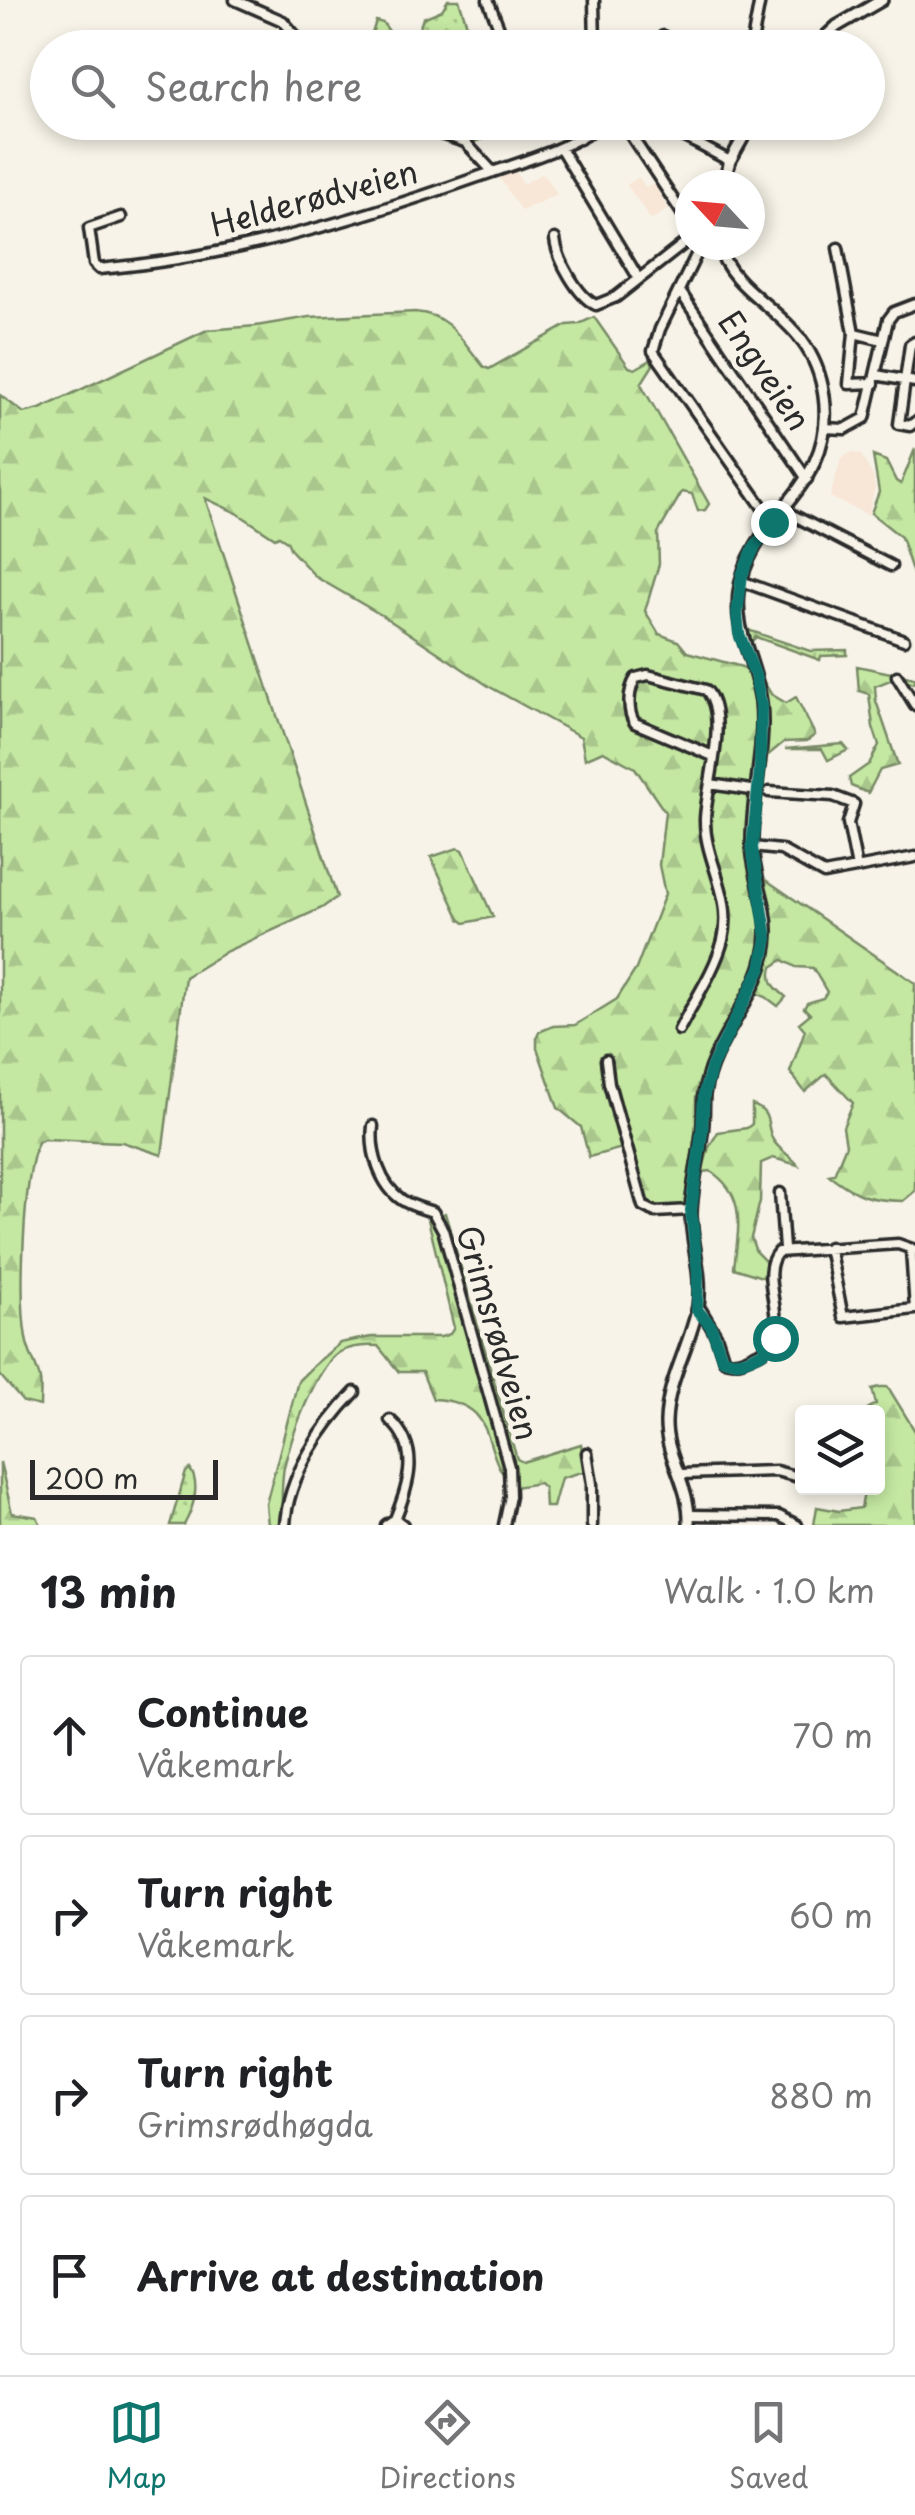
<!DOCTYPE html>
<meta charset="utf-8">
<style>
:root{--surface:#fff;--page:#f2f2f2;--text:#202124;--muted:#757577;--line:#e0e0e0;--accent:#0f766e}
body{margin:0;font-family:"Playpen Sans",sans-serif;background:var(--page);color:var(--text)}
.controls{position:absolute;right:30px;bottom:30px;display:grid;overflow:hidden;border-radius:10px;box-shadow:0 5px 15px #0003}
.controls button{width:90px;height:90px;display:grid;place-items:center;padding:0;border:0;border-bottom:2px solid var(--line);background:var(--surface);color:var(--text);font:50px sans-serif}
.compass{position:absolute;left:675px;top:170px;width:90px;height:90px;border-radius:50%;background:var(--surface);box-shadow:0 5px 15px #0003;rotate:296deg}
.scale{position:absolute;left:30px;bottom:25px;width:188px;box-sizing:border-box;padding-left:10px;border:5px solid #2b2b2b;border-top:0;font-size:28px;line-height:35px;white-space:nowrap;color:#2b2b2b;-webkit-text-stroke:8px #f7f3e8;paint-order:stroke}
.stop{position:absolute;width:30px;height:30px;margin:-22px;border:8px solid #0f766e;border-radius:50%;background:#fff}
.stop.end{background:#0f766e;border-color:#fff;box-shadow:0 2px 10px #0008}
.list{margin:0;padding:0;list-style:none}
h2{display:flex;justify-content:space-between;align-items:center;height:130px;margin:0;padding:0 40px;font-size:42px}
h2 small{font-size:32px;font-weight:400;color:var(--muted)}
.list li{display:grid;grid-template-columns:65px 1fr auto;gap:30px;align-items:center;box-sizing:border-box;height:160px;margin:0 20px 20px;padding:0 20px;border:2px solid var(--line);border-radius:10px}
.list b{display:block;font-size:38px;white-space:nowrap}
.list p{margin:0;font-size:32px;white-space:nowrap;color:var(--muted)}
.list em{font-size:32px;font-style:normal;color:var(--muted)}
.icon{flex:none;width:55px;height:55px;fill:none;stroke:currentColor;stroke-width:2;stroke-linecap:round;stroke-linejoin:round}
.map{position:relative;flex:none;width:915px;height:1525px;overflow:hidden}
.search{position:absolute;background:var(--surface);box-shadow:0 5px 15px #0003;left:30px;right:30px;top:30px;height:110px;display:flex;align-items:center;gap:25px;box-sizing:border-box;padding:0 35px;border-radius:55px;color:var(--muted);font-size:38px}
.sheet{height:850px;background:var(--surface)}
nav{display:flex;justify-content:space-around;align-items:center;box-sizing:border-box;height:140px;border-top:2px solid var(--line);background:var(--surface);font-size:28px;color:var(--muted)}
nav a{display:grid;justify-items:center;gap:5px}
nav .on{color:var(--accent)}
.map>svg:first-child{display:block}
.built{fill:#f8e6d6}
.grass{fill:url(#grass-dots);stroke:#788a66;stroke-width:2.5}
.forest{fill:url(#forest-firs);stroke:#788a66;stroke-width:2.5}
.lines{fill:none;stroke-linecap:round;stroke-linejoin:round}
.minor-casing{stroke:#2b2b2b;stroke-width:15}
.major-casing{stroke:#2b2b2b;stroke-width:16}
.minor{stroke:#f7f3e8;stroke-width:8}
.major{stroke:#f7f3e8;stroke-width:9}
.route{stroke:#0f766e;stroke-width:12}
.labels{text-anchor:middle;stroke-width:9;stroke-linejoin:round;paint-order:stroke}
.street-label{font-size:32px;fill:#2b2b2b;stroke:#f7f3e8}
</style>
<div class="map">
<svg width="915" height="1525" viewBox="0 0 915 1525">
<defs>
<pattern id="grass-dots" width="8" height="8" patternUnits="userSpaceOnUse" patternTransform="scale(2.5)"><rect width="8" height="8" fill="#c4e8a2"/><path d="M2 2h.1M6 6h.1" fill="none" stroke="#a9c78c" stroke-width="1.8" stroke-linecap="round"/></pattern>
<pattern id="forest-firs" width="22" height="20" patternUnits="userSpaceOnUse" patternTransform="scale(2.5)"><rect width="22" height="20" fill="#c4e8a2"/><path d="M5 1l3.5 6h-7zM16 11l3.5 6h-7z" fill="#a9c78c"/></pattern>
</defs>
<rect width="100%" height="100%" fill="#f7f3e8"/>
<filter id="ink" filterUnits="userSpaceOnUse"><feTurbulence type="fractalNoise" baseFrequency=".01" numOctaves="2"/><feDisplacementMap in="SourceGraphic" scale="20" xChannelSelector="R" yChannelSelector="G"/><feConvolveMatrix kernelMatrix="1 2 1 2 8 2 1 2 1" color-interpolation-filters="sRGB"/></filter>
<g filter="url(#ink)">
<!-- built -->
<path class="built" d="M514,169L523,184L543,173L557,194L521,211L499,177V174Z
M639,177L645,187L655,184L668,209L651,220L627,185Z
M851,452L861,455L873,476L875,488L868,515L830,497L841,459Z"/>
<!-- grass -->
<path class="grass" d="M448,0H459L469,31L464,36V47L368,46L376,21L383,23L392,35L409,41L417,36L423,18L442,10Z
M748,630L810,651L847,650V655L821,656L820,660L756,637L748,645Z
M843,744L848,750L828,760L822,749H785Z
M190,1469C201,1485 193,1509 184,1525H170L186,1472Z"/>
<!-- forest -->
<path class="forest" d="M419,123H514L504,133L474,142L460,134Z
M415,312C450,314 462,341 484,367L489,369L567,325L579,324L594,317L629,367L635,369L651,360L653,365L641,384L709,504L705,510L698,511L692,494L682,492L658,533L659,564L645,611L659,634L678,641L687,652L742,667L761,677L771,694L786,703L796,697L815,735L807,741L784,742L767,756L757,842L762,877L915,983V1191L903,1201C867,1200 857,1196 829,1175L834,1174L846,1145L843,1127L853,1103L826,1074L805,1092L790,1072L805,1030L799,1023L810,1014L804,1008L807,1003L823,998L827,992L813,968L796,967L783,960L772,967C768,982 775,988 786,997L778,1006L766,997L744,988L704,1066L696,1097V1129L684,1206L640,1207L626,1147L589,1157L581,1127L558,1108L537,1048V1037L539,1032L553,1026L575,1025L617,999L636,969L665,894L659,865L665,812L635,768L603,751L585,759L581,737L490,687L383,616L316,577L291,550L287,541L279,536L275,538L237,513L205,498L337,897L322,908L227,951L185,977L162,1155L122,1142L44,1139L38,1142C23,1180 19,1297 26,1338C28,1352 35,1362 39,1375C42,1384 40,1397 40,1406L23,1402L0,1375V395L24,413L40,409L207,330L256,326L309,317Z
M915,449V580L901,537L871,513L879,492L873,456L886,461L896,481L901,484Z
M857,666L915,678V683L895,678L875,686L876,701L898,765L880,770L868,793L851,786L849,778L869,764L879,745L873,727L869,694L859,691Z
M458,848L463,850L493,917L465,923L460,919L431,857Z
M752,1105C773,1112 765,1125 773,1140C779,1150 792,1157 798,1165L773,1158L761,1163L760,1201L751,1238L756,1252L765,1261L768,1279L734,1268C738,1230 748,1195 710,1171L702,1172L709,1147L718,1132L747,1128L752,1124Z
M445,1213L517,1459L523,1462L581,1444L585,1471L561,1478L553,1507H545L544,1488L539,1483L515,1487C476,1454 505,1403 433,1399L422,1372H399L378,1346C365,1345 352,1346 340,1352C316,1366 292,1436 285,1463C280,1481 283,1506 281,1525H268L266,1504L298,1381L313,1366L340,1343L371,1337H441L450,1334L454,1328L428,1219Z
M880,1387H888L915,1431V1525H814L817,1507L839,1511L861,1508L865,1488H878V1412H868L867,1409L876,1404L872,1389Z
M0,1462L12,1513L37,1517L41,1525H0Z"/>
<g class="lines">
<defs>
<path id="minor" d="M235,0L283,21L306,48
M488,0L507,48
M594,0L595,48
M657,48L663,36
M751,48L760,0
M404,122L465,142L493,172
M560,122L580,139
M622,122L690,225
M656,122L730,161
M737,122L745,132
M561,149L639,279
M121,217L89,228L94,264L99,269C227,258 353,221 475,178C521,162 566,150 607,122
M555,239C557,259 578,297 596,305L616,297L690,239
M701,245L660,329L653,351L773,522
M838,248L854,333L849,384L874,383
M679,290L807,479
M854,333L883,340
M915,342L910,345L899,424L910,426L915,422
M876,375L915,382
M824,428L845,429L865,418L888,320L894,312L915,304
M783,510L891,566
M741,581L904,640
M897,676L915,705
M710,784L758,791
M769,792L833,796L854,804L848,823L857,868
M752,847L781,850L824,874L915,857
M679,1030C693,1002 715,971 723,940C734,895 704,860 705,819C706,786 730,716 706,690L648,675L636,678C628,690 627,712 635,723L713,756
M606,1060L609,1083L643,1206L655,1212L691,1210
M373,1126C370,1152 380,1185 402,1200C411,1206 424,1209 433,1212L443,1230L509,1467L510,1496L504,1525
M780,1193L784,1249
M829,1247L843,1317L915,1309
M911,1250L915,1309
M697,1310H701L716,1335L724,1360C736,1364 744,1359 755,1354C801,1336 753,1279 778,1252L898,1244L915,1250
M390,1420C421,1448 409,1485 395,1519
M587,1453L592,1484V1525
M681,1474L776,1471L802,1478
M689,1515L779,1516L797,1525
M285,1525C288,1476 322,1426 355,1392
M386,1525L395,1519L403,1525"/>
<path id="major" d="M813,48L837,26L882,0
M723,185L730,161L752,122
M689,1525C691,1486 665,1456 666,1422C667,1381 690,1346 698,1306C703,1276 692,1246 691,1216C691,1188 699,1161 702,1133C704,1121 703,1108 704,1095C711,1037 766,994 767,934C768,904 753,876 752,845C751,797 766,750 761,702C756,662 734,633 739,592C749,514 837,490 824,396C812,311 737,306 718,245"/>
</defs>
<!-- minor casing -->
<use href="#minor" class="minor-casing"/>
<!-- major casing -->
<use href="#major" class="major-casing"/>
<!-- minor -->
<use href="#minor" class="minor"/>
<!-- major -->
<use href="#major" class="major"/>
</g>
</g>
<g class="lines" filter="url(#ink)">
<!-- route -->
<path class="route" d="M773,522L754,548L742,575L737,614L739,634L755,675L761,705L760,770L752,848L767,938L761,968L712,1066L704,1094L702,1132L691,1210L698,1274L697,1310L711,1326L722,1358C738,1367 768,1354 775,1338"/>
</g>
<g class="labels">
<!-- street labels -->
<g class="street-label">
<text transform="translate(314 199) rotate(-15)" y="11">Helderødveien</text>
<text transform="translate(764 371) rotate(56)" y="11">Engveien</text>
<text transform="translate(497 1333) rotate(74)" y="11">Grimsrødveien</text>
</g>
</g>
</svg>
<div class="controls">
<button><svg class="icon" aria-label="layers" viewBox="0 0 24 24"><path d="M12 4l9 5-9 5-9-5zM3 14l9 5 9-5"/></svg></button>
</div>
<svg class="compass" viewBox="-18 -18 36 36"><path d="M0-13l5 13h-10z" fill="#e53935"/><path d="M0 13l5-13h-10z" fill="#757577"/></svg>
<div class="scale">200 m</div>
<div class="stop" style="left:775px;top:1338px"></div>
<div class="stop end" style="left:773px;top:522px"></div>
<div class="search"><svg class="icon" aria-label="search" viewBox="0 0 24 24"><circle cx="10" cy="10" r="6"/><path d="M15 15l6 6"/></svg>Search here</div>
</div>
<section class="sheet">
<h2>13 min<small>Walk · 1.0 km</small></h2>
<ul class="list">
<li><svg class="icon" aria-label="ahead" viewBox="0 0 24 24"><path d="M12 20V5M6 11l6-6 6 6"/></svg><div><b>Continue</b><p>Våkemark</p></div><em>70 m</em></li>
<li><svg class="icon" aria-label="right" viewBox="0 0 24 24"><path d="M7 20v-9h11M14 6l5 5-5 5"/></svg><div><b>Turn right</b><p>Våkemark</p></div><em>60 m</em></li>
<li><svg class="icon" aria-label="right" viewBox="0 0 24 24"><path d="M7 20v-9h11M14 6l5 5-5 5"/></svg><div><b>Turn right</b><p>Grimsrødhøgda</p></div><em>880 m</em></li>
<li><svg class="icon" aria-label="arrive" viewBox="0 0 24 24"><path d="M6 21V4h12l-3 4 3 4H6"/></svg><div><b>Arrive at destination</b></div></li>
</ul>
</section>
<nav>
<a class="on"><svg class="icon" aria-label="map" viewBox="0 0 24 24"><path d="M3 6l6-2 6 2 6-2v14l-6 2-6-2-6 2zM9 4v14M15 6v14"/></svg>Map</a>
<a><svg class="icon" aria-label="directions" viewBox="0 0 24 24"><path d="M12 3l9 9-9 9-9-9zM9 14v-3h6M13 9l2 2-2 2"/></svg>Directions</a>
<a><svg class="icon" aria-label="saved" viewBox="0 0 24 24"><path d="M7 4h10v16l-5-4-5 4z"/></svg>Saved</a>
</nav>
